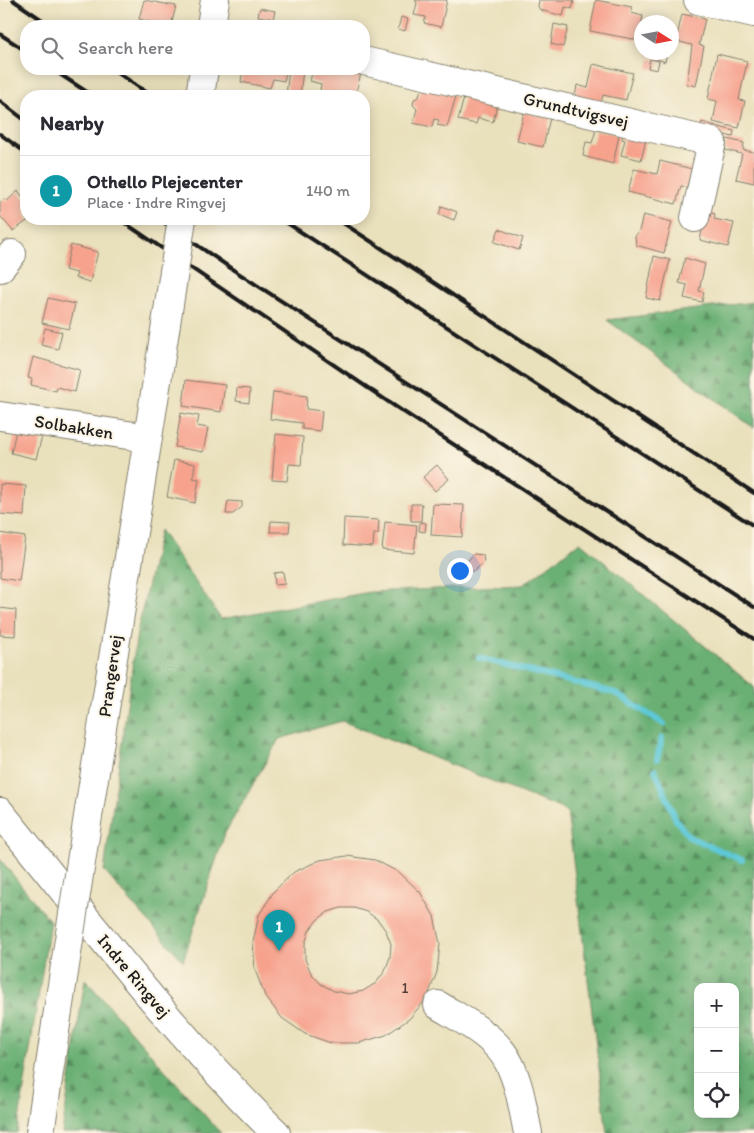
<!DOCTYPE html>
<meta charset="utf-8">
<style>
:root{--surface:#fff;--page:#f7f7f7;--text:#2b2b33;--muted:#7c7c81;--line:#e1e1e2;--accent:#ea580c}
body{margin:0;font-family:Itim,sans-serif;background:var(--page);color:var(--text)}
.controls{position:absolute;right:15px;bottom:15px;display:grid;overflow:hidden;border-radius:10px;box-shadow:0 2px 12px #0003}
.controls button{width:45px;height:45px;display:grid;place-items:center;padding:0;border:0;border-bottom:1px solid var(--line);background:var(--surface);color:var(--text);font:25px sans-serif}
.compass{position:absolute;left:634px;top:15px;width:45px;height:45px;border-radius:50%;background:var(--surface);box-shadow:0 2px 12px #0003;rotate:101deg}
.you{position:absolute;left:459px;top:570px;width:18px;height:18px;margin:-12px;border:4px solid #fff;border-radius:50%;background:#1a73e8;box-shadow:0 0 0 8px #1a73e833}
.badge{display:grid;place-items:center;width:32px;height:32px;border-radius:50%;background:var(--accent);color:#fff;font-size:16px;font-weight:700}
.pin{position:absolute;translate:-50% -41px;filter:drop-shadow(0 1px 2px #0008)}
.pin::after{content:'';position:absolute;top:26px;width:18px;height:15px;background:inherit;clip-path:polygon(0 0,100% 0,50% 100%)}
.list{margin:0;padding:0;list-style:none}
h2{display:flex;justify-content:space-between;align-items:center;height:65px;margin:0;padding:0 20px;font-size:21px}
h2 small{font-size:16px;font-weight:400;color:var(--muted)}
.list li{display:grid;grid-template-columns:32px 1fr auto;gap:15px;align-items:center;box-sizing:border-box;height:70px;padding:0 20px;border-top:1px solid var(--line)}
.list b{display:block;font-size:19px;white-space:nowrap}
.list p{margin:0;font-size:16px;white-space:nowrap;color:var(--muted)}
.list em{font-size:16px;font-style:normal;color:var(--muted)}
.icon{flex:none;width:28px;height:28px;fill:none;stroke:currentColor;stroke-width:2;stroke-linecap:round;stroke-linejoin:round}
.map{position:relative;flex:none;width:754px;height:1133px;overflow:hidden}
.search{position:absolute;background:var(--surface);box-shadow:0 2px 12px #0003;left:20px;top:20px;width:350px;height:55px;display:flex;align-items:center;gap:12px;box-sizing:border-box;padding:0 18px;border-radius:20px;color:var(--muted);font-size:19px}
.panel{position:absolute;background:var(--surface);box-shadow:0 2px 12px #0003;left:20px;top:90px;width:350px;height:135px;border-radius:20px}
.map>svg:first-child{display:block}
.forest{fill:url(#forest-firs);stroke:#446648;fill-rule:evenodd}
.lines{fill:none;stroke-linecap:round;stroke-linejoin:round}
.stream{stroke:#5dc8d7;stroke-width:6}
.building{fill:#f6a28d;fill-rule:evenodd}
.minor-casing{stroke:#827e6c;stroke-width:30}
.minor{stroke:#fff;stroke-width:28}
.rail{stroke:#1c1c1c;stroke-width:4}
.minor-bridge-casing{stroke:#827e6c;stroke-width:30;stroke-linecap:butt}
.minor-bridge{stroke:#fff;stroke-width:28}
.labels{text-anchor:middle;stroke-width:4;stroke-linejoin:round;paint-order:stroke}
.number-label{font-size:15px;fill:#523e38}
.street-label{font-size:18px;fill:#1c1c1c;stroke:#fcf5e5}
</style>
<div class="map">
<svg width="754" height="1133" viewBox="0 0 754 1133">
<defs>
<pattern id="forest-firs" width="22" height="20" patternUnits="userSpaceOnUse" patternTransform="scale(1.25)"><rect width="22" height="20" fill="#6bb074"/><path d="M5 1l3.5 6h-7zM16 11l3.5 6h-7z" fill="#578e5e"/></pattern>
</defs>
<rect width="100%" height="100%" fill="#fcf5e5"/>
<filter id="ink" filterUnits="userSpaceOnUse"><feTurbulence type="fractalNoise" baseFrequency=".02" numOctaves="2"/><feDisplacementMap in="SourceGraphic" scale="10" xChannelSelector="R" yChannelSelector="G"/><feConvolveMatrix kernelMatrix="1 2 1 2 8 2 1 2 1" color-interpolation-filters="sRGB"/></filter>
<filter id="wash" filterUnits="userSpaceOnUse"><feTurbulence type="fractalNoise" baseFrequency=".0096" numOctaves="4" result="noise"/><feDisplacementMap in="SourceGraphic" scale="20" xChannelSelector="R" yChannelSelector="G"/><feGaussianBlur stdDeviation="1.12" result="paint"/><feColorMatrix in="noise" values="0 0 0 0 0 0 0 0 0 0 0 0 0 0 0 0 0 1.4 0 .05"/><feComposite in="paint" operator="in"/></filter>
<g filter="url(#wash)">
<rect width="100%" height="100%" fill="#e9e0bc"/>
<!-- forest -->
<path class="forest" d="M754,302V428L607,320Z
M160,530L221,619L370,592L523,585L580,542L754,687V1133H607L567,811L342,721L279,739L225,833L183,961L104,871L137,633ZM698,987H735V1114H698Z
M0,859L50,921L17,1133H0Z
M85,979L215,1127L221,1133H62Z"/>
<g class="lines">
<!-- stream -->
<path class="stream" d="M479,658L615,693L664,724
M657,759L662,738
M655,770L676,820L689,837L742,860"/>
</g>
<g id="blocks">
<!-- building -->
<path class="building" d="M144,0L176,6L171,26H149L150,22L139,19Z
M415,0H447L441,27L424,23L426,17L414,15L417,3Z
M539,0H574L572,9L565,7L563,16L540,10L538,6Z
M596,0L632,7L631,13L643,16L638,40L590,31Z
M260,8L275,11L273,19L258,16Z
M682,14L705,19L699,45L704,46L696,86L687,84L692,45L676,41Z
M401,17L408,19L405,31L398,29Z
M554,24L568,27L563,47L551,44Z
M648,52H667L665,62L648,55Z
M717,54L747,61L739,100L745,101L739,128L713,122L717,101L708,99Z
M650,59L659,61L657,70L648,68Z
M593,64L633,73L626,100L603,95L601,103L575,97L577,85L588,88Z
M243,69H287L284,81L273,79L270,88L241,82Z
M289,69L303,70L300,95L286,96Z
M313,69H341L361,73L355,96H342L320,91L321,84L310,81Z
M421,88L456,96L447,127L437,125L439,120L434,119L432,127L413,123L417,109L413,105L414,99L419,97Z
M465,94L497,105L493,122L478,118L476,124L458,120Z
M524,112L550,118L543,147L517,141Z
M702,122L734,131L733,137L700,129Z
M624,127L648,132L641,160L621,155L625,140L622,139Z
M596,130L619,135L613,164L583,156L586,142L592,143Z
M727,139L744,143L743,150L754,152V183L736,179L742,154L725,150Z
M660,161L692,169L687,187L681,186L676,204L628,192L634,169L657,174Z
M18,191L26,201V219H30L13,231L0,216V202L5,199L7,201Z
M442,206L457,212L454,220L439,214Z
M706,212L715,214L714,219L734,223L728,247L700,240Z
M643,215L672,222L664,253L636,245L635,236L639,231Z
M499,229L523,238L519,250L494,242Z
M71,245L98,252L90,282L75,278L77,273L65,270Z
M654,256L670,260L660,301L646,298Z
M685,258L705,264L699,291L704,292L702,302L684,298L687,285L679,283Z
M48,298L75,304L69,329L42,323Z
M45,328L62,332L58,349L41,345Z
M33,357L80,370L75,392L57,387L56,391L31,385L32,379L28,378Z
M186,380L225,385L221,412L183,406Z
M237,388L250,389L249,403L236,401Z
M273,392L307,396L306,409L322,411L320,431L302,429V423L270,419Z
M181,413L199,416L197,426L208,428L203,452L175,447Z
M16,430L42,436L36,459L11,453Z
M276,434L303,437L301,465L289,464L287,481L272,480Z
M174,460L195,464L193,478L199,479L195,503L167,497Z
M437,465L449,479L435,491L423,477Z
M0,484L26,486L24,516L0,514Z
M228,501L242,502V507L233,514H226Z
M411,504H422L421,521H411Z
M433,504L464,505L462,537L431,535Z
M344,518L379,520L378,534H374L373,547L343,545Z
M271,521L290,522L289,532H270Z
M385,522L417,525L414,553L382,550Z
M420,522L426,523L425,532L419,531Z
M0,533L25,537L19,581L0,578Z
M474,554L483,555L484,562L474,571H466L468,560Z
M283,572L285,584L275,585L274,573Z
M0,608L16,610L15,636L0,635Z
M347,856L375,860L400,873L420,892L434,916L440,944L437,972L427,998L409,1019L386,1035L359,1043H331L305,1034L282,1018L265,996L255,970L253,942L259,915L274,891L294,872L320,860ZM341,908H354L367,912L378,920L386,931L391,944L390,957L385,971L376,983L363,991L349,994L334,991L321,984L311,973L305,959V944L309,931L317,920L328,912Z"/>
</g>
</g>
<g filter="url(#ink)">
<use href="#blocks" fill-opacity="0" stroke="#827e6c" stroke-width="1"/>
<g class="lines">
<defs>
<path id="minor" d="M698,0L754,13
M211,26L215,0
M364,61L712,142L695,218
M200,96L204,69
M0,268L12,254
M0,416L148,438
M89,810L166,324
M0,812C89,921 175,1035 276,1133
M438,1005C462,1020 496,1036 509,1063C520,1085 523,1109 528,1133
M40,1133L58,1011"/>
</defs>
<!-- minor casing -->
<use href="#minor" class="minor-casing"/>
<!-- minor -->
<use href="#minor" class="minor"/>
<!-- rail -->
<path class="rail" d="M13,0L51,26
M0,34L26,51
M52,69L93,96
M112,69L152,96
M0,101L26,121
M0,134L26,153
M119,219L396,407L754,639
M159,219L232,269L754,607
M281,219L754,526
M337,219L754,493"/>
<defs>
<path id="minor-bridge" d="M166,324L182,219
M58,1011L89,810"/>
</defs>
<!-- minor-bridge casing -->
<use href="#minor-bridge" class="minor-bridge-casing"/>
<!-- minor-bridge -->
<use href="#minor-bridge" class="minor-bridge"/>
</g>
</g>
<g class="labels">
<!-- number labels -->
<g class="number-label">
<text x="405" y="993">1</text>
</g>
<!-- street labels -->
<g class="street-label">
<text transform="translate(576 110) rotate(13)" y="6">Grundtvigsvej</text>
<text transform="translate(74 427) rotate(9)" y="6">Solbakken</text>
<text transform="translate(110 676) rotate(-82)" y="6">Prangervej</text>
<text transform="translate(134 976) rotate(50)" y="6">Indre Ringvej</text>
</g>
</g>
</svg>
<div class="controls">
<button>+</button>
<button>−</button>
<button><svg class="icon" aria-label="locate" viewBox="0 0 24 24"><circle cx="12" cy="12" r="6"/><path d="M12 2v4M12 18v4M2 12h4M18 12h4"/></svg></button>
</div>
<svg class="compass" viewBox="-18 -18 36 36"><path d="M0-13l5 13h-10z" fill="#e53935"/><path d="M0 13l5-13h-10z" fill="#7c7c81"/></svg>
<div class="you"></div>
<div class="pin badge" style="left:279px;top:951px;background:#0f9aa8">1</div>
<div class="search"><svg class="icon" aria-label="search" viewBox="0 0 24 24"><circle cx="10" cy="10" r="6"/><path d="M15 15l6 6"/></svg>Search here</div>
<section class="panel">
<h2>Nearby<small></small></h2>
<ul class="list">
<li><span class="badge" style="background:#0f9aa8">1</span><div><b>Othello Plejecenter</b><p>Place · Indre Ringvej</p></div><em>140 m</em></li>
</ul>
</section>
</div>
